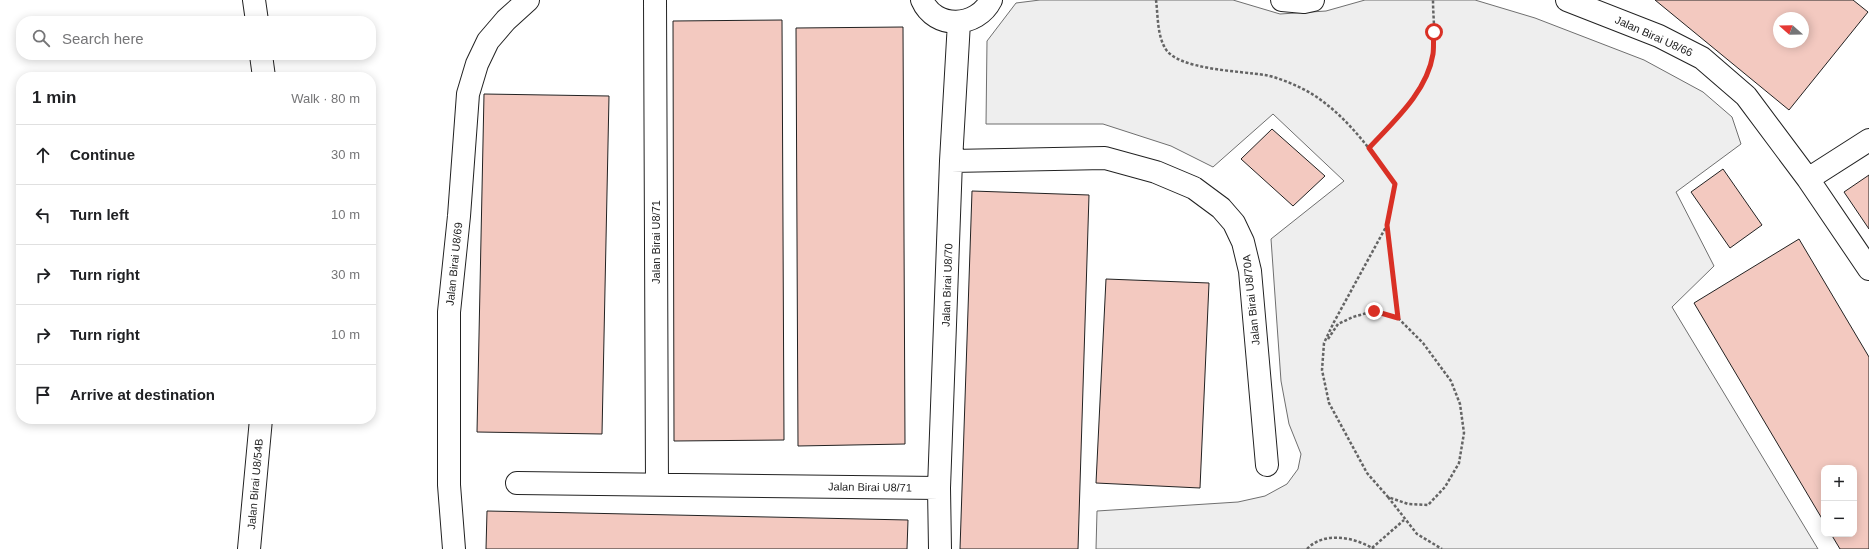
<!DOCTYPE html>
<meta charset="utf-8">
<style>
:root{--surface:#fff;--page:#f6f6f6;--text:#202124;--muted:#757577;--line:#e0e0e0}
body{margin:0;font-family:Arial,sans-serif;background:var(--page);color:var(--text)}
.controls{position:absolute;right:12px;bottom:12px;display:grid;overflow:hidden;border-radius:8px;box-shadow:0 2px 10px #0003}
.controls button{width:36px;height:36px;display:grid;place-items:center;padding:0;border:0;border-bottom:1px solid var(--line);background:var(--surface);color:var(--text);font:20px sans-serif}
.compass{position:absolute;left:1773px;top:12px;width:36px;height:36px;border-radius:50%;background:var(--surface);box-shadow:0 2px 10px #0003;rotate:290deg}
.stop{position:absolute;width:12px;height:12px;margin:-9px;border:3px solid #d93025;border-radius:50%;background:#fff}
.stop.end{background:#d93025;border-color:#fff;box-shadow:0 1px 4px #0008}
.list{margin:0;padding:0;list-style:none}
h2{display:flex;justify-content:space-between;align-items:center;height:52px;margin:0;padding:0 16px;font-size:17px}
h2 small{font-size:13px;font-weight:400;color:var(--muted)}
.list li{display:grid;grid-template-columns:26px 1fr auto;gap:12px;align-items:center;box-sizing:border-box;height:60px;padding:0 16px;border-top:1px solid var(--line)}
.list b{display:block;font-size:15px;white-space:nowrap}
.list em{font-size:13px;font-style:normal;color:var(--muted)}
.icon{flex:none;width:22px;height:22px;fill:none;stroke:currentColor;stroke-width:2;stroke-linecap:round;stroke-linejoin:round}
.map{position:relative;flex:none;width:1869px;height:549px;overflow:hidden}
.search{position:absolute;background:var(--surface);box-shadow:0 2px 10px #0003;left:16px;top:16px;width:360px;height:44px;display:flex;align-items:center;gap:10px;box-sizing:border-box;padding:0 14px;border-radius:16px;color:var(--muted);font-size:15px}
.panel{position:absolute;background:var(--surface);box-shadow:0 2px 10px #0003;left:16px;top:72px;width:360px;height:352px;border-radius:16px}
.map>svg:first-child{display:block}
.green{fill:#eee;stroke:#6f6f6f}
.building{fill:#f3c9c0;stroke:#222;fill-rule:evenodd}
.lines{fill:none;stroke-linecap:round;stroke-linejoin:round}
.minor-casing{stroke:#222;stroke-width:24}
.path{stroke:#646464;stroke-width:2.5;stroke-dasharray:3 2;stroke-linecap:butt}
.minor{stroke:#fff;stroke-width:22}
.route{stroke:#d93025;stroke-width:5}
.labels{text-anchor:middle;stroke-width:3;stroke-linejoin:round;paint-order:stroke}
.street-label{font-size:11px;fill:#222;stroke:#fff}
</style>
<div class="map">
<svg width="1869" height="549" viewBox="0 0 1869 549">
<rect width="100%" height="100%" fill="#fff"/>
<!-- green -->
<path class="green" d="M1040,0H1233L1280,14L1326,11L1365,0H1475L1535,18L1644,60L1703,92L1732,117L1741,144L1676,192L1714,266L1672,307L1818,549H1096L1097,511L1238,502L1265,496L1287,484L1298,469L1301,454L1289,424L1281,381L1271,239L1344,181L1273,114L1213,167L1171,146L1103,124H986L987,41L1016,3Z"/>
<!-- building -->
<path class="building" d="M1655,0H1853L1868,12L1789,110ZM1779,18H1803V42H1779Z
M782,20L784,440L674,441L673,21Z
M903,27L905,444L798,446L796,28Z
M484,94L609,96L602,434L477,432Z
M1272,129L1325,176L1293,206L1241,159Z
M1723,169L1762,225L1730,248L1691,192Z
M1869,175V229L1844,192Z
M972,191L1089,195L1078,549H960Z
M1799,239L1869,357V549H1840L1831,534H1854V468H1824V522L1694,303Z
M1106,279L1209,283L1200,488L1096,483Z
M487,511L908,520L907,549H486Z"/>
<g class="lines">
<defs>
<path id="minor" d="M254,0L257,21
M655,0L657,484
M922,0C935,30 977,28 991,0
M1282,0L1304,2L1313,0
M1567,0L1659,36L1702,58L1746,96L1808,179L1869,269
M261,55L264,77
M951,161L1105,158L1156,172L1194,188L1221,208L1234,223L1243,242L1250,271L1267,465
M1808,179L1869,140
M517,483L939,488
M249,549L261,419
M454,549L449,485V312L459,216L468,94L477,64L488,41L506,20L528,0
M940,549L939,488L951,161L959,22"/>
</defs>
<!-- minor casing -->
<use href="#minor" class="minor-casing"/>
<!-- path -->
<path class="path" d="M1156,0C1158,15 1157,34 1165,48C1177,70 1241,71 1265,75C1276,77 1288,82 1297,86C1339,105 1369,147 1395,184L1387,225L1398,318L1423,343L1451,381L1460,404L1464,433L1459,463L1445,487L1428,505L1408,504L1388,497L1367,473L1329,403L1322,370L1324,343L1334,322L1387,225
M1369,147C1395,120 1424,93 1433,55C1436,38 1433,18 1433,0
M1328,339L1338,324L1353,317L1374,311L1398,318
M1388,497L1417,534L1442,549
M1372,548L1404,520
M1307,549C1324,531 1354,537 1374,549"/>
<!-- minor -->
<use href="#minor" class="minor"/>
</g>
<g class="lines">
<!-- route -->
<path class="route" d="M1374,311L1398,318L1387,225L1395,184L1369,148C1394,121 1427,92 1433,54C1434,47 1433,39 1434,32"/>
</g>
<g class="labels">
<!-- street labels -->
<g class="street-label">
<text transform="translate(1654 36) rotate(24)" y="4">Jalan Birai U8/66</text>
<text transform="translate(656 242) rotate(-90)" y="4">Jalan Birai U8/71</text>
<text transform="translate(454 264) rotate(-84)" y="4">Jalan Birai U8/69</text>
<text transform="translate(947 285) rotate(-88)" y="4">Jalan Birai U8/70</text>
<text transform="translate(1251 300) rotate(-96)" y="4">Jalan Birai U8/70A</text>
<text transform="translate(255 484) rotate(-85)" y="4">Jalan Birai U8/54B</text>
<text transform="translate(870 487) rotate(1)" y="4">Jalan Birai U8/71</text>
</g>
</g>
</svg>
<div class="controls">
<button>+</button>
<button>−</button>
</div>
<svg class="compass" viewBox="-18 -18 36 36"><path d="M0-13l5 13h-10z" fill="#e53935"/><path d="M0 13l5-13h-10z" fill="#757577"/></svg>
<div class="stop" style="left:1434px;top:32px"></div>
<div class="stop end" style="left:1374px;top:311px"></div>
<div class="search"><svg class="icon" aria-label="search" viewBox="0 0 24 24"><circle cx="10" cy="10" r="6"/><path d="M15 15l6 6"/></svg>Search here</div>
<section class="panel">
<h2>1 min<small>Walk · 80 m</small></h2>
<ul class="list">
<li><svg class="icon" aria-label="ahead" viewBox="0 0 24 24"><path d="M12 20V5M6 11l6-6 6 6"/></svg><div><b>Continue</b></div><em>30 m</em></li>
<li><svg class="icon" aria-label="left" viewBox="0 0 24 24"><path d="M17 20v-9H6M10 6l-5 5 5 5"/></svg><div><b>Turn left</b></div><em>10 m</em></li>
<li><svg class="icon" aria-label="right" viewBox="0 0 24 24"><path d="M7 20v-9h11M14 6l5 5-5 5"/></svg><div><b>Turn right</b></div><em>30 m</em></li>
<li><svg class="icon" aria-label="right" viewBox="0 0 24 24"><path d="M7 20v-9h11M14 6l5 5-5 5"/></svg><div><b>Turn right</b></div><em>10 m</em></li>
<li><svg class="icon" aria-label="arrive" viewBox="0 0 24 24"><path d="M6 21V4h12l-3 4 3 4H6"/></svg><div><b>Arrive at destination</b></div></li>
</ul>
</section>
</div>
